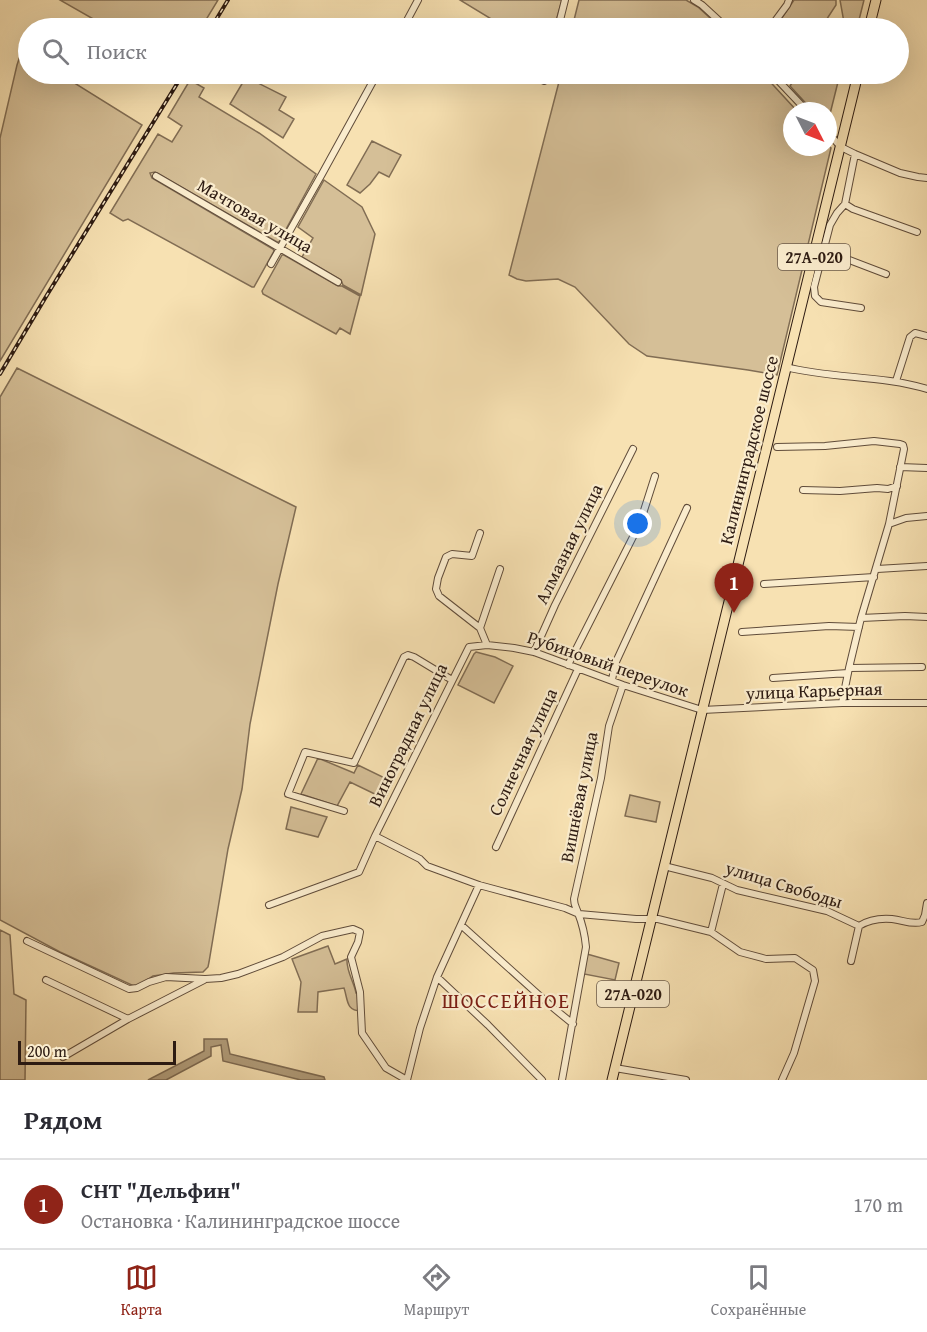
<!DOCTYPE html>
<html lang="ru">
<meta charset="utf-8">
<style>
:root{--surface:#fff;--page:#f2f2f3;--text:#2b2b33;--muted:#7c7c81;--line:#e1e1e2;--accent:#8f2418}
body{margin:0;font-family:"Gentium Book Plus",serif;background:var(--page);color:var(--text)}
.compass{position:absolute;left:783px;top:102px;width:54px;height:54px;border-radius:50%;background:var(--surface);box-shadow:0 6px 24px #0002;rotate:132deg}
.scale{position:absolute;left:18px;bottom:15px;width:158px;box-sizing:border-box;padding-left:6px;border:3px solid #2d1b12;border-top:0;font-size:16px;line-height:21px;white-space:nowrap;color:#2d1b12;-webkit-text-stroke:4px #faeccd;paint-order:stroke}
.you{position:absolute;left:638px;top:524px;width:21px;height:21px;margin:-15px;border:4px solid #fff;border-radius:50%;background:#1a73e8;box-shadow:0 0 0 9px #1a73e833}
.badge{display:grid;place-items:center;width:39px;height:39px;border-radius:50%;background:var(--accent);color:#fff;font-size:20px;font-weight:700}
.pin{position:absolute;translate:-50% -50px;filter:drop-shadow(0 2px 3px #0008)}
.pin::after{content:'';position:absolute;top:32px;width:21px;height:18px;background:inherit;clip-path:polygon(0 0,100% 0,50% 100%)}
.list{margin:0;padding:0;list-style:none}
h2{display:flex;justify-content:space-between;align-items:center;height:78px;margin:0;padding:0 24px;font-size:26px}
h2 small{font-size:20px;font-weight:400;color:var(--muted)}
.list li{display:grid;grid-template-columns:39px 1fr auto;gap:18px;align-items:center;box-sizing:border-box;height:90px;padding:0 24px;border-top:2px solid var(--line)}
.list b{display:block;font-size:22px;white-space:nowrap}
.list p{margin:0;font-size:20px;white-space:nowrap;color:var(--muted)}
.list em{font-size:20px;font-style:normal;color:var(--muted)}
.icon{flex:none;width:33px;height:33px;fill:none;stroke:currentColor;stroke-width:2;stroke-linecap:round;stroke-linejoin:round}
.map{position:relative;flex:none;width:927px;height:1080px;overflow:hidden}
.search{position:absolute;background:var(--surface);box-shadow:0 6px 24px #0002;left:18px;right:18px;top:18px;height:66px;display:flex;align-items:center;gap:15px;box-sizing:border-box;padding:0 21px;border-radius:33px;color:var(--muted);font-size:22px}
.sheet{height:168px;background:var(--surface)}
nav{display:flex;justify-content:space-around;align-items:center;box-sizing:border-box;height:84px;border-top:2px solid var(--line);background:var(--surface);font-size:16px;color:var(--muted)}
nav a{display:grid;justify-items:center;gap:3px}
nav .on{color:var(--accent)}
.map>svg:first-child{display:block}
.green{fill:#d5bf97;stroke:#816d54;stroke-width:1.5}
.water{fill:#b29e7c;stroke:#7d6a52;stroke-width:1.5}
.lines{fill:none;stroke-linecap:round;stroke-linejoin:round}
.street-casing{stroke:#604c3a;stroke-width:8}
.primary-casing{stroke:#2d1b12;stroke-width:11}
.street{stroke:#faeccd;stroke-width:6}
.primary{stroke:#f7e1b2;stroke-width:9}
.rail-casing{stroke:#2d1b12;stroke-width:4}
.rail{stroke:#faeccd;stroke-width:1.5;stroke-dasharray:4.5;stroke-linecap:butt}
.labels{text-anchor:middle;stroke-width:4.5;stroke-linejoin:round;paint-order:stroke}
.shield{fill:#faeccd;stroke:#6a5a4a;stroke-width:1.5}
.shield-label{font-size:16px;font-weight:bold;fill:#2d1b12}
.street-label{font-size:18px;fill:#2d1b12;stroke:#faeccd}
.quarter-label{font-size:21px;letter-spacing:1.5px;fill:#7a1f14;stroke:#faeccd}
</style>
<div class="map">
<svg width="927" height="1080" viewBox="0 0 927 1080">
<rect width="100%" height="100%" fill="#f7e1b2"/>
<filter id="stains"><feTurbulence type="fractalNoise" baseFrequency=".00333" numOctaves="4"/><feColorMatrix values="0 0 0 0 .2 0 0 0 0 .09 0 0 0 0 .02 0 0 0 .5 -.17"/></filter>
<radialGradient id="worn" r=".72"><stop offset=".6" stop-color="#630" stop-opacity="0"/><stop offset="1" stop-color="#630" stop-opacity=".3"/></radialGradient>
<!-- green -->
<path class="green" d="M60,0H218L201,28H109Z
M460,0H562L554,28H506Z
M579,0H686L698,7L721,28H572Z
M794,0H836V5L821,28H775Z
M840,0H864L857,28H845Z
M28,32V74H61L63,76L142,125L0,361V138L17,65Z
M561,74H763L797,111H792V147H828V145L831,148L777,375L748,370L647,356L629,344L575,287L558,279L526,281L517,279L509,275Z
M798,74H840L828,122V111H813L790,86Z
M246,77L286,97L279,110L294,119L283,138L263,125L230,104Z
M190,80L204,88L199,97L259,133L316,174L279,242H277L155,172L150,173L152,178L273,249L274,251L254,287H252L128,219L123,221L110,213L158,134L172,142L182,126L168,117Z
M372,141L401,155L389,177L379,172L370,184L360,193L347,185Z
M324,180L362,207L375,234L361,295L343,285L341,280L302,257L313,238L298,227Z
M282,255H284L338,286H342L360,296L350,334L340,328L336,334L263,294L262,291Z
M17,368L296,507L278,584L250,724L242,789L228,849L209,962L208,967L203,972L174,973L153,976L136,987L60,952L0,920V397Z
M476,652L495,657L513,666L494,703L458,685L474,654Z
M318,758L354,773L358,765L393,782L385,799L350,782L337,806L301,794Z
M630,795L660,802L656,822L625,816Z
M291,807L327,817L318,837L286,829Z
M0,930L10,935L14,994L26,1000L25,1080H0Z
M328,946L335,964L347,959C346,971 354,982 356,993H359L361,1011C346,1011 348,1000 344,988L318,992L317,1012H298L301,982L292,959Z
M587,954L619,963L615,980L584,974Z"/>
<!-- water -->
<path class="water" d="M204,1039H227L230,1054L324,1077L325,1080H301L223,1061L221,1045L211,1047V1056L166,1080H148L204,1051Z"/>
<g class="lines">
<defs>
<path id="street" d="M694,0L702,5L727,28
M403,28L418,0
M558,28L565,0
M770,28L787,5L789,0
M772,74L807,111
M544,81L546,74
M828,133L841,147L855,154L900,173L918,177L927,178
M855,154L845,204L837,213L830,225L814,287L815,296L821,302L861,308
M156,176L338,282
M845,204L853,209L917,232
M825,248L831,253L886,274
M271,264L322,174L377,74
M786,367C832,379 881,375 927,389
M896,381L910,337L915,333L927,336
M777,447L825,446L874,441L900,444L903,445L904,449L889,524L861,618L849,668L842,703
M900,467L927,468
M803,490L840,491L877,488L888,489L897,486
M889,524L906,518L927,516
M877,569L927,566
M764,584L874,577
M861,618L905,616L927,617
M480,628L439,596L436,589L438,578L446,557L452,554L472,556L480,533
M742,632L829,626L859,627
M487,645L480,628L500,569
M534,652L555,605L633,449
M568,665L640,523L655,476
M849,668L922,667
M773,678L848,673
M612,680L615,664L687,508
M344,811L288,794L305,752L354,763L404,657L408,655L414,657L452,680
M375,836L420,859L427,866L479,885L565,908L579,914L636,919H658L711,932L740,952L766,959L795,958L813,970L815,981L794,1053L782,1080
M496,847L578,669
M664,866L712,878L737,890L827,911L859,926L851,961
M269,905L359,872L375,836L469,647L487,645L514,648L534,652L623,685L702,710L842,703H927
M461,925L551,1006L573,1024
M859,926C870,919 880,918 892,919C903,920 911,925 922,922L925,915L927,903
M711,932L723,884
M27,941L129,989L137,988L149,982L166,977L205,979L221,978L238,974L283,957L322,936L353,929L360,932L358,942L351,957L360,992L362,1033L386,1068L407,1080
M437,977L488,1025L542,1080
M46,980L128,1019
M63,1057L128,1019L204,980
M615,1068L686,1080
M407,1080L420,1028L437,977L479,885
M562,1080L586,947C585,936 582,923 578,913C576,907 574,905 574,899L601,778L609,726L623,685"/>
<path id="primary" d="M869,28L876,0
M612,1080L858,74"/>
</defs>
<!-- street casing -->
<use href="#street" class="street-casing"/>
<!-- primary casing -->
<use href="#primary" class="primary-casing"/>
<!-- street -->
<use href="#street" class="street"/>
<!-- primary -->
<use href="#primary" class="primary"/>
<defs>
<path id="rail" d="M211,28L228,0
M0,374L47,295L183,74"/>
</defs>
<!-- rail casing -->
<use href="#rail" class="rail-casing"/>
<!-- rail -->
<use href="#rail" class="rail"/>
</g>
<g class="labels">
<!-- shield labels -->
<g class="shield">
<rect x="778" y="244" width="72" height="26" rx="4.5"/>
<rect x="597" y="981" width="72" height="26" rx="4.5"/>
</g>
<g class="shield-label">
<text x="814" y="263">27А-020</text>
<text x="633" y="1000">27А-020</text>
</g>
<!-- street labels -->
<g class="street-label">
<text transform="translate(255 216) rotate(30)" y="6">Мачтовая улица</text>
<text transform="translate(749 450) rotate(-76)" y="6">Калининградское шоссе</text>
<text transform="translate(569 544) rotate(-64)" y="6">Алмазная улица</text>
<text transform="translate(608 664) rotate(19)" y="6">Рубиновый переулок</text>
<text transform="translate(814 691) rotate(-2)" y="6">улица Карьерная</text>
<text transform="translate(408 735) rotate(-64)" y="6">Виноградная улица</text>
<text transform="translate(523 752) rotate(-65)" y="6">Солнечная улица</text>
<text transform="translate(579 797) rotate(-79)" y="6">Вишнёвая улица</text>
<text transform="translate(784 885) rotate(17)" y="6">улица Свободы</text>
</g>
<!-- quarter labels -->
<g class="quarter-label">
<text x="506" y="1008">ШОССЕЙНОЕ</text>
</g>
</g>
<rect width="100%" height="100%" filter="url(#stains)"/>
<rect width="100%" height="100%" fill="url(#worn)"/>
</svg>
<svg class="compass" viewBox="-18 -18 36 36"><path d="M0-13l5 13h-10z" fill="#e53935"/><path d="M0 13l5-13h-10z" fill="#7c7c81"/></svg>
<div class="scale">200 m</div>
<div class="you"></div>
<div class="pin badge" style="left:734px;top:613px">1</div>
<div class="search"><svg class="icon" aria-label="search" viewBox="0 0 24 24"><circle cx="10" cy="10" r="6"/><path d="M15 15l6 6"/></svg>Поиск</div>
</div>
<section class="sheet">
<h2>Рядом<small></small></h2>
<ul class="list">
<li><span class="badge">1</span><div><b>СНТ &quot;Дельфин&quot;</b><p>Остановка · Калининградское шоссе</p></div><em>170 m</em></li>
</ul>
</section>
<nav>
<a class="on"><svg class="icon" aria-label="map" viewBox="0 0 24 24"><path d="M3 6l6-2 6 2 6-2v14l-6 2-6-2-6 2zM9 4v14M15 6v14"/></svg>Карта</a>
<a><svg class="icon" aria-label="directions" viewBox="0 0 24 24"><path d="M12 3l9 9-9 9-9-9zM9 14v-3h6M13 9l2 2-2 2"/></svg>Маршрут</a>
<a><svg class="icon" aria-label="saved" viewBox="0 0 24 24"><path d="M7 4h10v16l-5-4-5 4z"/></svg>Сохранённые</a>
</nav>
